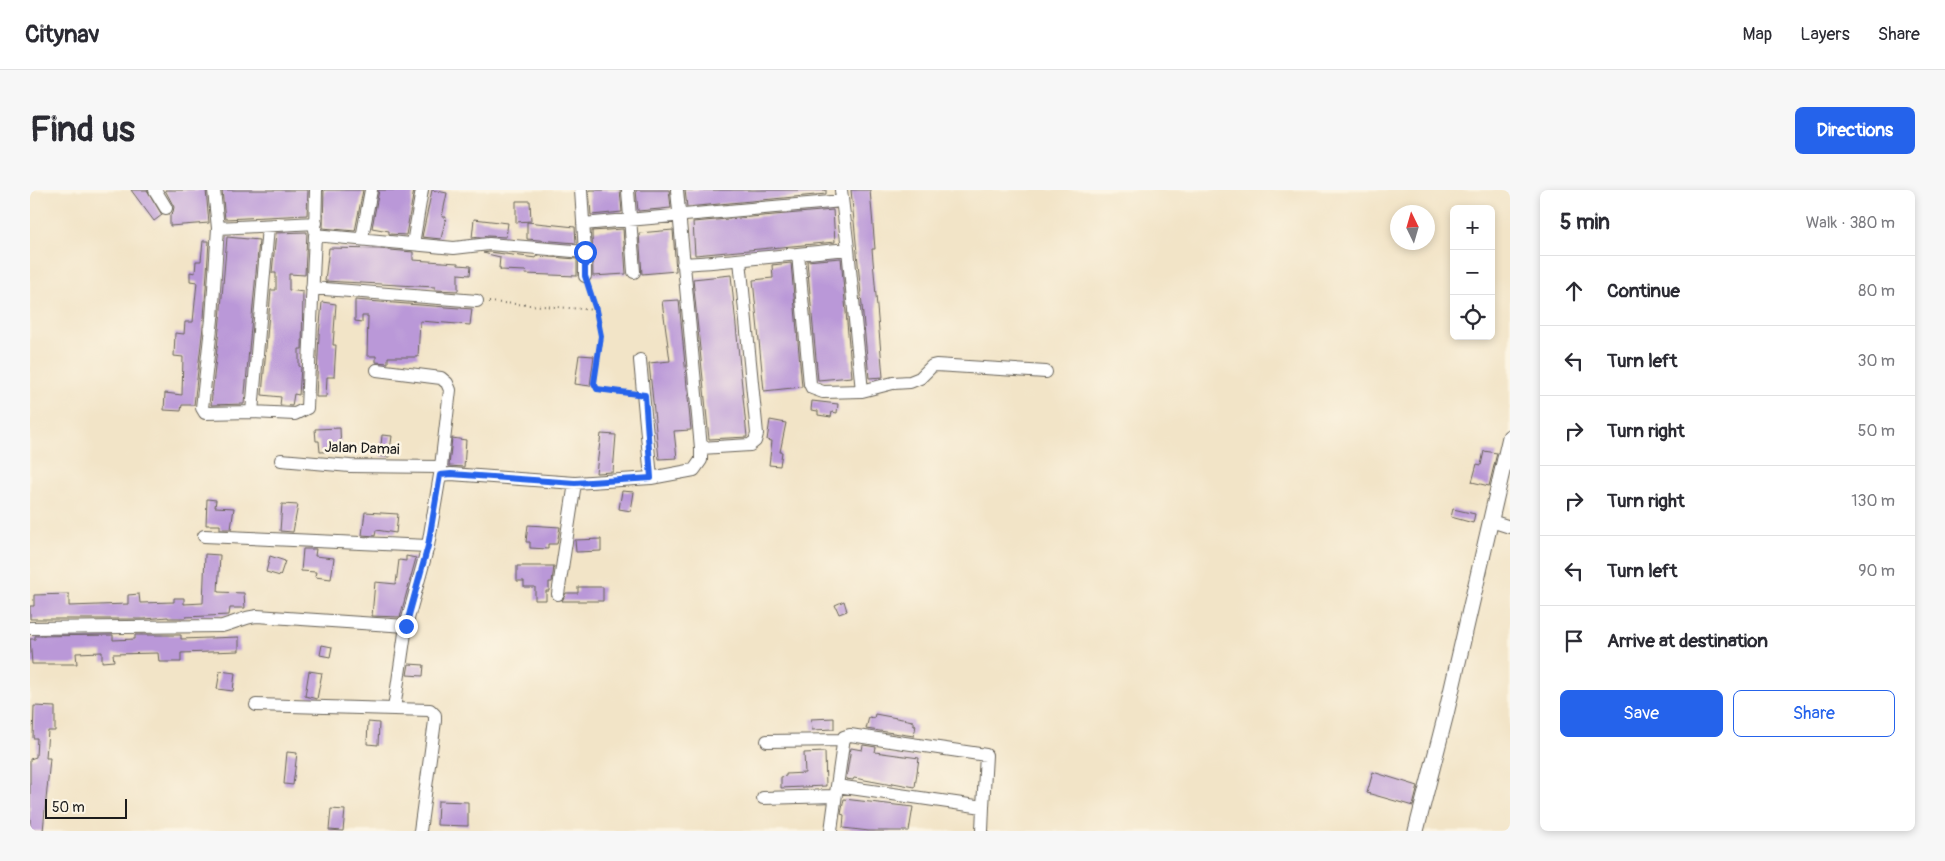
<!DOCTYPE html>
<meta charset="utf-8">
<style>
:root{--surface:#fff;--page:#f7f7f7;--text:#2b2b33;--muted:#7c7c81;--line:#e1e1e2;--accent:#2563eb}
body{margin:0;font-family:Pangolin,sans-serif;background:var(--page);color:var(--text)}
.controls{position:absolute;right:15px;top:15px;display:grid;overflow:hidden;border-radius:8px;box-shadow:0 2px 8px #0003}
.controls button{width:45px;height:45px;display:grid;place-items:center;padding:0;border:0;border-bottom:1px solid var(--line);background:var(--surface);color:var(--text);font:25px sans-serif}
.compass{position:absolute;left:1360px;top:15px;width:45px;height:45px;border-radius:50%;background:var(--surface);box-shadow:0 2px 8px #0003;rotate:355deg}
.scale{position:absolute;left:15px;bottom:12px;width:82px;box-sizing:border-box;padding-left:5px;border:2px solid #1c1c1c;border-top:0;font-size:14px;line-height:18px;white-space:nowrap;color:#1c1c1c;-webkit-text-stroke:4px #fcf5e5;paint-order:stroke}
.stop{position:absolute;width:15px;height:15px;margin:-11px;border:4px solid #2563eb;border-radius:50%;background:#fff}
.stop.end{background:#2563eb;border-color:#fff;box-shadow:0 1px 5px #0008}
.list{margin:0;padding:0;list-style:none}
h2{display:flex;justify-content:space-between;align-items:center;height:65px;margin:0;padding:0 20px;font-size:21px}
h2 small{font-size:16px;font-weight:400;color:var(--muted)}
.list li{display:grid;grid-template-columns:32px 1fr auto;gap:15px;align-items:center;box-sizing:border-box;height:70px;padding:0 20px;border-top:1px solid var(--line)}
.list b{display:block;font-size:19px;white-space:nowrap}
.list em{font-size:16px;font-style:normal;color:var(--muted)}
.actions{display:flex;gap:10px;padding:15px 20px}
.actions a{flex:1;padding:11px 0;border:1px solid var(--accent);border-radius:8px;text-align:center;font-size:18px;color:var(--accent)}
.actions .main{background:var(--accent);color:#fff}
.icon{flex:none;width:28px;height:28px;fill:none;stroke:currentColor;stroke-width:2;stroke-linecap:round;stroke-linejoin:round}
.map{position:relative;flex:none;width:1480px;height:641px;overflow:hidden;border-radius:8px}
header{display:flex;align-items:center;gap:30px;box-sizing:border-box;height:70px;padding:0 25px;background:var(--surface);border-bottom:1px solid var(--line)}
header strong{font-size:24px}
nav{display:flex;gap:28px;margin-inline-start:auto;font-size:18px}
.intro{display:flex;align-items:center;justify-content:space-between;box-sizing:border-box;height:120px;padding:0 30px}
h1{margin:0;font-size:35px}
.button{padding:12px 22px;border-radius:8px;background:var(--accent);color:#fff;font-size:18px;font-weight:700}
main{display:flex;gap:30px;padding:0 30px}
aside{flex:1;background:var(--surface);border-radius:8px;box-shadow:0 2px 8px #0003}
.map>svg:first-child{display:block}
.building{fill:#ba98d8}
.lines{fill:none;stroke-linecap:round;stroke-linejoin:round}
.minor-casing{stroke:#676258;stroke-width:14}
.major-casing{stroke:#676258;stroke-width:17}
.path{stroke:#676258;stroke-width:2;stroke-dasharray:1 4;stroke-linecap:butt}
.minor{stroke:#fff;stroke-width:12}
.major{stroke:#fff;stroke-width:15}
.route{stroke:#2563eb;stroke-width:6}
.labels{text-anchor:middle;stroke-width:5;stroke-linejoin:round;paint-order:stroke}
.street-label{font-size:15px;fill:#1c1c1c;stroke:#fcf5e5}
</style>
<header>
<strong>Citynav</strong>
<nav><a>Map</a><a>Layers</a><a>Share</a></nav>
</header>
<div class="intro"><h1>Find us</h1><a class="button">Directions</a></div>
<main>
<div class="map">
<svg width="1480" height="641" viewBox="0 0 1480 641">
<rect width="100%" height="100%" fill="#fcf5e5"/>
<filter id="ink" filterUnits="userSpaceOnUse"><feTurbulence type="fractalNoise" baseFrequency=".02" numOctaves="2"/><feDisplacementMap in="SourceGraphic" scale="10" xChannelSelector="R" yChannelSelector="G"/><feConvolveMatrix kernelMatrix="1 2 1 2 8 2 1 2 1" color-interpolation-filters="sRGB"/></filter>
<filter id="wash" filterUnits="userSpaceOnUse"><feTurbulence type="fractalNoise" baseFrequency=".0096" numOctaves="4" result="noise"/><feDisplacementMap in="SourceGraphic" scale="20" xChannelSelector="R" yChannelSelector="G"/><feGaussianBlur stdDeviation="1.12" result="paint"/><feColorMatrix in="noise" values="0 0 0 0 0 0 0 0 0 0 0 0 0 0 0 0 0 1.4 0 .05"/><feComposite in="paint" operator="in"/></filter>
<g filter="url(#wash)">
<rect width="100%" height="100%" fill="#f2e4c7"/>
<g id="blocks">
<!-- building -->
<path class="building" d="M101,0H117L132,25L124,31Z
M135,0H176L179,33L140,36V25L143,22L144,17Z
M192,0H278L277,25L195,29Z
M294,0H333L325,41L293,38Z
M349,0H384L376,45L359,44V41L342,38Z
M402,0L417,3L412,27H416L411,49L392,47Z
M559,0H590L592,22L561,25Z
M606,0H639L641,18L608,21Z
M655,0H796V4L657,17Z
M821,0H840L845,59H842L853,187L839,188Z
M486,11H500L501,31L486,32Z
M803,20L805,52L665,65L663,32Z
M444,29L478,33L476,47L458,46L442,48Z
M497,32L545,37L546,53L497,49Z
M593,39L596,84L563,86L562,41Z
M643,40L646,81L612,84L609,43Z
M277,42L275,85L259,84V100L273,102L272,159H269V176L271,177L269,205L264,204L262,216L250,215L251,207L232,205L241,100H246V83H242L246,43Z
M197,47L229,50L215,203L214,214L181,215L190,130Z
M173,51H179L174,128L164,215H152L151,221L134,220L135,203L152,205L153,167L144,166L145,143L154,144L155,132H163L167,92L160,91V82L165,83L166,71H171Z
M299,58L349,59L383,62V70L428,73V75L441,76L440,85L428,84V101L405,100V97L295,91Z
M459,62L506,68V66L547,69V86L495,84L496,81L470,80L471,78H469L470,67L453,63Z
M811,68L822,187L788,190L777,71Z
M761,73L772,197L734,201L723,90L743,88L742,75Z
M701,85L717,247L679,249L663,89Z
M325,110L442,119L440,135L390,131L388,167H358V173L346,172V166H337L338,126H332V132L325,131Z
M649,110L661,240L644,241L647,268L629,269L619,173L640,171L632,111Z
M292,112L306,114L303,155H306L304,187H297L296,207H286L289,145Z
M549,165L564,166L560,196L545,194Z
M782,211L808,214L807,223L802,222L801,227L788,225V221L781,220Z
M740,230L756,233L750,262H752L750,276L739,275L742,251L737,250Z
M310,238L311,261L290,262L289,251H286L285,239Z
M571,244L586,245L583,282L566,283Z
M352,245L362,246L359,267L350,266Z
M422,248L436,250L434,277L419,276Z
M1454,261L1467,263L1459,296L1442,292L1447,274L1451,275Z
M592,301L604,302L601,321L589,319Z
M177,309L186,310L185,317L204,318L201,339H190V335H176Z
M252,314L268,315L263,342L250,341Z
M1423,319L1445,324L1443,333L1421,327Z
M335,322L368,324L366,343L346,340L345,346L332,345Z
M498,335L530,337L527,354H518V359L500,358V352H496Z
M571,349V361L546,362L545,350Z
M273,359H286L285,366L304,368L301,389L285,387L286,382L271,381Z
M175,364L190,365L188,402L214,403L215,418H200L199,425L155,427V428H138V427L115,429H0V416H4V405L39,404V416L98,414V405L109,404L110,413L144,412V408H154V414L173,413Z
M240,366L255,371L250,386L236,382Z
M376,366L386,368L370,427L342,426L345,392L366,394L369,370L376,371Z
M487,376H524L522,392H519V401H516V410H505V397H494V391H487Z
M548,397H573V411H532L536,403H548Z
M814,411L817,421L809,424L805,415Z
M83,445V450L105,449V445H151V449L209,447V461L151,463V472H129L128,463L83,464L84,471L72,472V462L46,463L47,474H2L0,449H5V446Z
M292,455L302,457L300,467L290,465Z
M379,474L394,475L393,486L377,485Z
M190,481L205,483L203,501L187,499Z
M279,481L292,483L287,509L275,506Z
M4,516L25,517V541H18L16,568H20L19,579L13,641H0V569L6,567L7,548H3Z
M845,524L883,531V535H886L884,546L836,539L839,527L844,528Z
M804,528V539L782,540L781,529Z
M338,532L349,533L348,555L337,554Z
M833,555L846,557L845,562L889,568L885,597L863,593L862,595L824,588L823,590L816,589L821,558L832,560Z
M257,562L267,563L263,595L254,594Z
M795,562L796,596L751,598V587L756,586V584L775,583L774,563Z
M1343,582L1388,596L1383,616L1337,603Z
M814,609L883,617L879,641H839L813,638L814,625L811,624Z
M408,611L438,612V636L407,635Z
M301,619L315,620L313,641L299,640Z"/>
</g>
</g>
<g filter="url(#ink)">
<use href="#blocks" fill-opacity="0" stroke="#676258" stroke-width="1"/>
<g class="lines">
<defs>
<path id="minor" d="M125,0L136,18
M184,0L188,38L182,129L172,218L175,223L222,222L265,224L277,218L285,45L424,58L459,54L555,62
M551,0L555,62V86
M598,0L604,82
M811,0L818,59
M553,34L812,11
M188,38L286,33
M285,40L286,0
M332,48L341,0
M383,54L392,0
M653,74C708,71 763,64 818,59L832,201L793,202L782,198L780,194L768,64
M282,98L447,111
M610,170L621,288
M347,180L411,188L417,193L420,200L410,285
M832,201L863,193L880,192L890,188L902,176L906,175L1016,182
M222,222L238,37
M671,258L720,255L725,251L727,244L710,70
M251,270L320,276L411,277
M1461,331L1480,337
M174,346L398,356
M528,404L545,293
M376,436L364,519L400,520L405,525V531L390,641
M0,438L192,436C204,433 215,427 227,426L376,436L398,356L410,285L421,284L545,293L621,288L664,280L671,270V258L647,0
M226,515L364,519
M737,551L814,550
M807,596L814,547L820,545L956,565L953,617
M733,608L805,606
M801,641L807,596L953,617L952,641"/>
<path id="major" d="M1386,641L1416,524L1480,247"/>
</defs>
<!-- minor casing -->
<use href="#minor" class="minor-casing"/>
<!-- major casing -->
<use href="#major" class="major-casing"/>
<!-- path -->
<path class="path" d="M558,97L566,120L571,145L564,193L567,199L602,204
M459,112L566,120"/>
<!-- minor -->
<use href="#minor" class="minor"/>
<!-- major -->
<use href="#major" class="major"/>
</g>
</g>
<g class="lines" filter="url(#ink)">
<!-- route -->
<path class="route" d="M376,436L398,356L410,285L421,284L545,293L621,288L615,205L567,199L564,193L571,146L566,120L555,86V62"/>
</g>
<g class="labels">
<!-- street labels -->
<g class="street-label">
<text transform="translate(332 258) rotate(2)" y="5">Jalan Damai</text>
</g>
</g>
</svg>
<div class="controls">
<button>+</button>
<button>−</button>
<button><svg class="icon" aria-label="locate" viewBox="0 0 24 24"><circle cx="12" cy="12" r="6"/><path d="M12 2v4M12 18v4M2 12h4M18 12h4"/></svg></button>
</div>
<svg class="compass" viewBox="-18 -18 36 36"><path d="M0-13l5 13h-10z" fill="#e53935"/><path d="M0 13l5-13h-10z" fill="#7c7c81"/></svg>
<div class="scale">50 m</div>
<div class="stop" style="left:555px;top:62px"></div>
<div class="stop end" style="left:376px;top:436px"></div>
</div>
<aside>
<h2>5 min<small>Walk · 380 m</small></h2>
<ul class="list">
<li><svg class="icon" aria-label="ahead" viewBox="0 0 24 24"><path d="M12 20V5M6 11l6-6 6 6"/></svg><div><b>Continue</b></div><em>80 m</em></li>
<li><svg class="icon" aria-label="left" viewBox="0 0 24 24"><path d="M17 20v-9H6M10 6l-5 5 5 5"/></svg><div><b>Turn left</b></div><em>30 m</em></li>
<li><svg class="icon" aria-label="right" viewBox="0 0 24 24"><path d="M7 20v-9h11M14 6l5 5-5 5"/></svg><div><b>Turn right</b></div><em>50 m</em></li>
<li><svg class="icon" aria-label="right" viewBox="0 0 24 24"><path d="M7 20v-9h11M14 6l5 5-5 5"/></svg><div><b>Turn right</b></div><em>130 m</em></li>
<li><svg class="icon" aria-label="left" viewBox="0 0 24 24"><path d="M17 20v-9H6M10 6l-5 5 5 5"/></svg><div><b>Turn left</b></div><em>90 m</em></li>
<li><svg class="icon" aria-label="arrive" viewBox="0 0 24 24"><path d="M6 21V4h12l-3 4 3 4H6"/></svg><div><b>Arrive at destination</b></div></li>
</ul>
<div class="actions"><a class="main">Save</a><a>Share</a></div>
</aside>
</main>
